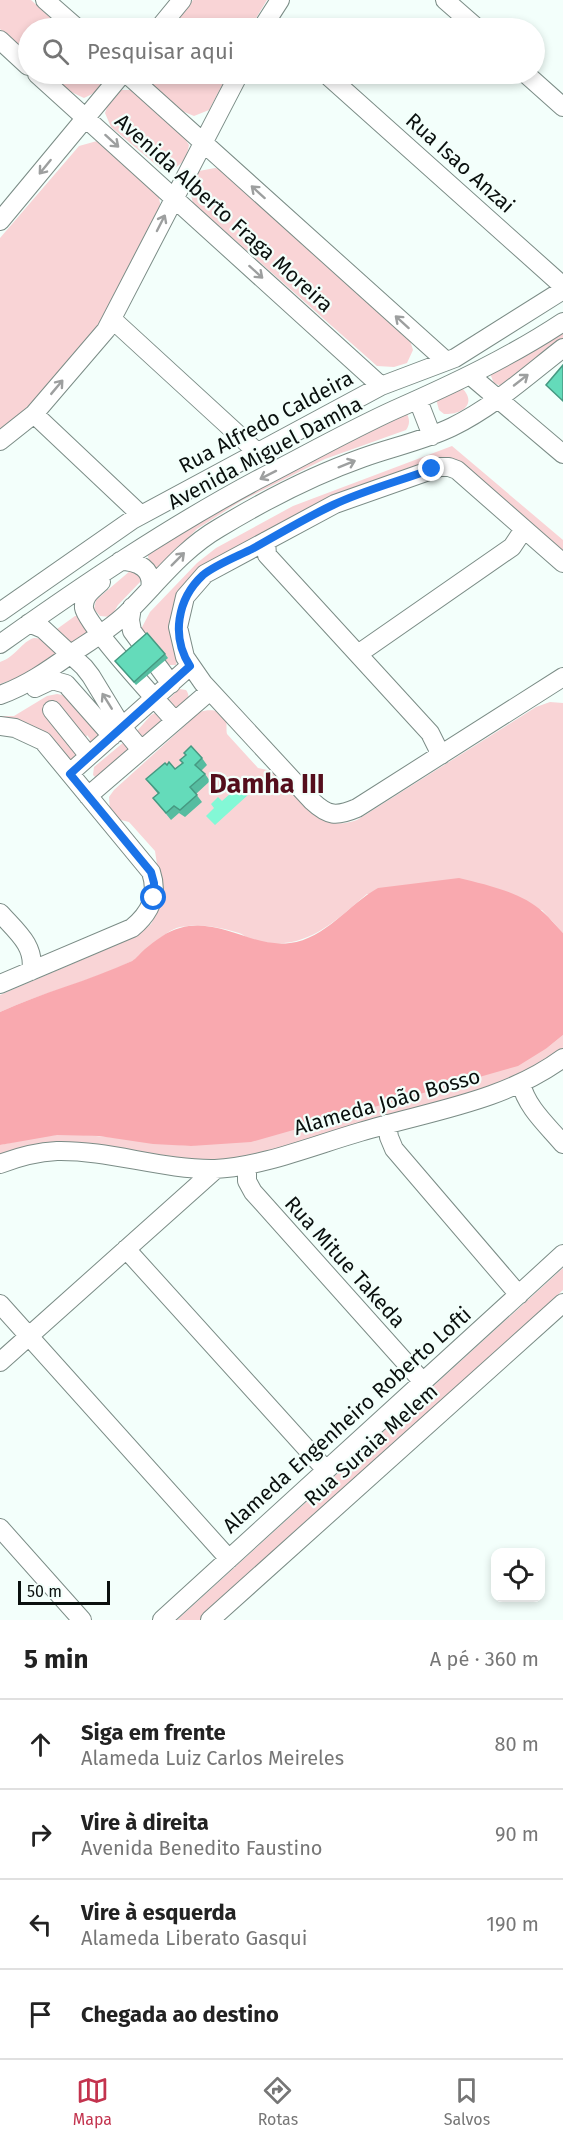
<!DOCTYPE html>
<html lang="pt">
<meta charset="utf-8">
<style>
:root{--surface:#fff;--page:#f6f6f6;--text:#222;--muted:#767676;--line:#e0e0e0;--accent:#c3334e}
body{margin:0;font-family:"Fira Sans",sans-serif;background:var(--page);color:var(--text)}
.controls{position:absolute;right:18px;bottom:18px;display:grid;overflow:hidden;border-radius:12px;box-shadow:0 3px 9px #0003}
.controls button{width:54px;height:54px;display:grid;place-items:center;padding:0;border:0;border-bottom:2px solid var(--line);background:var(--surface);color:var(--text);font:30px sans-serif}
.scale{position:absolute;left:18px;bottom:15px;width:92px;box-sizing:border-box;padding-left:6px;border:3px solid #0a100e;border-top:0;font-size:16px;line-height:21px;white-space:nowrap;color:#0a100e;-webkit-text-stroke:4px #f3fffb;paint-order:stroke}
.stop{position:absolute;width:18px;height:18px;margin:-14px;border:4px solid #1a73e8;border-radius:50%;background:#fff}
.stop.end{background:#1a73e8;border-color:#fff;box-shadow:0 2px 6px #0008}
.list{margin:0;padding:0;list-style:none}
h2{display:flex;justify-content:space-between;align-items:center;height:78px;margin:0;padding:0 24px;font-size:26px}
h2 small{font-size:20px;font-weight:400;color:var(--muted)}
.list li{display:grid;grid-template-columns:39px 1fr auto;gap:18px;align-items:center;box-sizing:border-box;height:90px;padding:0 24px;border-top:2px solid var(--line)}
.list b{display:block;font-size:22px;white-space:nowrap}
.list p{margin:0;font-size:20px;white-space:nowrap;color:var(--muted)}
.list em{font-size:20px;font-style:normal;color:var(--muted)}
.icon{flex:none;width:33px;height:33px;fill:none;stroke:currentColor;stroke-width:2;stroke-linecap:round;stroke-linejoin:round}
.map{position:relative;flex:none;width:563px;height:1620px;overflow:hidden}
.search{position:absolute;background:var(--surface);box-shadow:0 3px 9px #0003;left:18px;right:18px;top:18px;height:66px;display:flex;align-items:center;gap:15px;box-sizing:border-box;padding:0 21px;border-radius:33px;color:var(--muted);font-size:22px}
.sheet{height:438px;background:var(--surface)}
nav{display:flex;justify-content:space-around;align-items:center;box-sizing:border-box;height:84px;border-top:2px solid var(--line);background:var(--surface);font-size:16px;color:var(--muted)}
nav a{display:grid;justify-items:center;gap:3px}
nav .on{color:var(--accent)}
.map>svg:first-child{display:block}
.green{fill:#f9d4d6}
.forest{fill:#f9a9af}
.water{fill:#83f8d6}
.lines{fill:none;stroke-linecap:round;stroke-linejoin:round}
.minor-casing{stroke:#7b8c86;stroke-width:20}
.minor{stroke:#fff;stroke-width:18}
.wall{fill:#56bca0}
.building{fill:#64dbba;stroke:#469982;stroke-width:1.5}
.oneway{stroke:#9d9f9f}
.route{stroke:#1a73e8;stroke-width:8}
.labels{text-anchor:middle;stroke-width:4.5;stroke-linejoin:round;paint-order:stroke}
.street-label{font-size:21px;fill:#0a100e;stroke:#f3fffb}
.district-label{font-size:27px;font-weight:bold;fill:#540e1c;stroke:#f3fffb}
</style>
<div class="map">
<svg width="563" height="1620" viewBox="0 0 563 1620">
<rect width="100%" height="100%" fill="#f3fffb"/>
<!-- green -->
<path class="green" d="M0,0H31L62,28H28V55L0,29Z
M193,0H267L250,28H170Z
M49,74H103C106,87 95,93 84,98L67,90Z
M141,74H228L209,110L194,116L182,111Z
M121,90H132L182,134L189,145C186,160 182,165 169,171L160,168L111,127L105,113L110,99Z
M97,141L157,188L161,208L97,330L37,398L0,432V238L79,146Z
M215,168L226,170L409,337L413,350L407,363L394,367L377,366L193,203L189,188L199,171Z
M563,325V340L501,386L494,383L491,376L492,370Z
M462,388C478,404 461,415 444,414L439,410L436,399Z
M406,412C410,419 410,424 406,430L325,459L241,501L197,529L160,566L156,568C135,552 161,541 174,531Z
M452,446L563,540V554L441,462L195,578L176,665H169L140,631L150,612L197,563L216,548L293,506Z
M130,571H135L141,577V581L118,605L111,617L100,616L94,609L96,600Z
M75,616H79L88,633L72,643C66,641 58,636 57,629Z
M34,638L44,639L58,652C46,668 18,678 0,684V662C17,656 21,642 34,638Z
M179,689L186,690C193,699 183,705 177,711L167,701Z
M57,694L68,696L98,731V739L94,744H88L90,739L87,735L84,743L77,748L70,747L79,754L71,764L0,721V716H14L47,696Z
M550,702L563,703V933L542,910L367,894C332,924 301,955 251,939C246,938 243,934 239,933C220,927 199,923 180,927C161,932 148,953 132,961C90,982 43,992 0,1012V995L137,936L151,924L161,904V891L155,851L129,822L117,819L110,811L109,797L114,790L200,712C209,709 221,709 226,720C227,724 226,730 227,734L258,768L272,771L317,816C330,825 342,825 357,820L536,707Z
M155,713L160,718L161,726L144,740L137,735V731L151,715Z
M124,742L131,750L97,779L93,775L94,767Z
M563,1035V1052L491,1091L263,1155L207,1161L0,1159V1145C18,1141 37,1136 56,1135C101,1133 146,1143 191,1146L547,1048Z
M563,1268V1290L202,1620H177Z"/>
<!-- forest -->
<path class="forest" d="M459,878C487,885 521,892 543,912C550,918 556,926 563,933V1035L547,1048L518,1066L251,1142L191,1146L153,1144L99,1136L57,1135L0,1145V1012C43,992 89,981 132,961C137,958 140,953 145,949C155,941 167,931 180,928C219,917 252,948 290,943C325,939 349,904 378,888Z"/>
<!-- water -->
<path class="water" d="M240,785L249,794L215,825L206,816L214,808L211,804L218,797L222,801Z"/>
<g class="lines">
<defs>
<path id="minor" d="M45,0L77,28
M445,0L477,28
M159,28L182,0
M262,28L280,0
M0,40L28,66
M37,74L381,386
M127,74L446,361
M326,74L563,286
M526,74L563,107
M0,221L122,74
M112,319L257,452
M471,376L563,454
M418,400L432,436
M34,414L141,515
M0,441L34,414L106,330L239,74
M266,541L267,555L430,733L441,755
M120,561C138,561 154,569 150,589
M563,563L457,470L449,467H440L335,504L205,574L185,597L178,627L185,657L203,683L312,801C328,816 336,817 357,808L563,677
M101,582C92,590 83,596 84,608C86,624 160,704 175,721
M132,607L130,620L132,631L171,684
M0,612L132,520L381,386L455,358L563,290
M29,623L43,629L84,667L91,676L122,727L141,750
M0,644C83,585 167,528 257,480C302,457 348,431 394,410C453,384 510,357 563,322
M358,654L512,547L524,529
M35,688L52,680L66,684L112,736
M0,695C28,685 50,669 74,652C92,640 110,629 126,614C156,585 181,550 219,528C262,502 314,475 362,458C392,447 423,441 452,427C493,407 527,376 563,348
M52,710L89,756
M0,726L15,728L43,741L151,872C159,896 150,913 132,928L0,984
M70,773L190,666
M88,796L210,691
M0,913C16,931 36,946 31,971
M521,1083C526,1107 548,1126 563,1144
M387,1124L389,1137L394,1149L519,1295
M0,1164C18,1157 38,1152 57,1151C110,1150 162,1170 215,1169C261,1167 315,1145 360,1132C429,1111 503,1102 563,1058
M247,1165V1181L253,1192L423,1382
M126,1249L326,1470
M0,1304L229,1559
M0,1362L216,1169
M0,1528L82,1620
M162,1620L563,1254
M210,1620L563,1303"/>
</defs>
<!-- minor casing -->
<use href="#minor" class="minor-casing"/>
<!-- minor -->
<use href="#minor" class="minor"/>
</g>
<!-- wall -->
<path class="wall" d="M165,654L168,658L136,685L115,661Z
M186,755L202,758L207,765L201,771L205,774L210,781L196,794L202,802L185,817L179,813L171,820L153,798L158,794L146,779L167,765L175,769L182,763Z"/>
<!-- building -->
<path class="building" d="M563,365V401L546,385Z
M147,633L165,654L134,682L115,661Z
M191,746L202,758L195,765L205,774L190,787L197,795L180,810L174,806L166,813L153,798L159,793L146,779L165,763L167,765L169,762L175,769L183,763L180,760L186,755L184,753Z"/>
<!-- one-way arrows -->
<defs><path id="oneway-shaft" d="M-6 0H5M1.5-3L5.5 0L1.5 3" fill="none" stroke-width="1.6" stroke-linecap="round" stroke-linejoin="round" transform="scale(1.5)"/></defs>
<g class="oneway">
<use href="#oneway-shaft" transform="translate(112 141) rotate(42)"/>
<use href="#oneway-shaft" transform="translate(45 167) rotate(129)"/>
<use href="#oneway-shaft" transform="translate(258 192) rotate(-138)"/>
<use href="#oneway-shaft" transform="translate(161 223) rotate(-63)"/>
<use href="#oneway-shaft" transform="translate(256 272) rotate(42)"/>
<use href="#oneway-shaft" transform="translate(402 322) rotate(-138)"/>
<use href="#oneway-shaft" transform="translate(521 380) rotate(-38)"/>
<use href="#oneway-shaft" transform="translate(57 387) rotate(-50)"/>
<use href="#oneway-shaft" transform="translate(347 464) rotate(-22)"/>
<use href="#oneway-shaft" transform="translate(268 475) rotate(153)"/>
<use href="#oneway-shaft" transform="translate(178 559) rotate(-45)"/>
<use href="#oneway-shaft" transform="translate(107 701) rotate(-122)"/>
</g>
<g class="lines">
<!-- route -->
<path class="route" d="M154,898V883L151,872L70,774L190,666C171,637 177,599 203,575C215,565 238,556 252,549C279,534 305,518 333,505C364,490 400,481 432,469"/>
</g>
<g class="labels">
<!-- street labels -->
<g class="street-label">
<text transform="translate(460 163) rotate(42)" y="7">Rua Isao Anzai</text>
<text transform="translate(224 213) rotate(42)" y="7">Avenida Alberto Fraga Moreira</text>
<text transform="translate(266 422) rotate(-28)" y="7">Rua Alfredo Caldeira</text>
<text transform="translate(265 453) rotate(-28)" y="7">Avenida Miguel Damha</text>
<text transform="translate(387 1102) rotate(-16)" y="7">Alameda João Bosso</text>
<text transform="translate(345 1262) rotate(48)" y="7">Rua Mitue Takeda</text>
<text transform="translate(347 1420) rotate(-42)" y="7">Alameda Engenheiro Roberto Lofti</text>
<text transform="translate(371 1445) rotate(-42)" y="7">Rua Suraia Melem</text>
</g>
<!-- district labels -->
<g class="district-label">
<text x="267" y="793">Damha III</text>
</g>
</g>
</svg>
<div class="controls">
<button><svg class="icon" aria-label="locate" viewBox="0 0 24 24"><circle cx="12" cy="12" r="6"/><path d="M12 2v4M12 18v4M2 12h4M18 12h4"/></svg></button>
</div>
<div class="scale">50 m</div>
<div class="stop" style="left:154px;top:898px"></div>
<div class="stop end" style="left:432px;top:469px"></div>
<div class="search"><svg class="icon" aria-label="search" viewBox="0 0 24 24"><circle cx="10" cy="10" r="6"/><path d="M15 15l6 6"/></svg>Pesquisar aqui</div>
</div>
<section class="sheet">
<h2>5 min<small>A pé · 360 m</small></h2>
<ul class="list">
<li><svg class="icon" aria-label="ahead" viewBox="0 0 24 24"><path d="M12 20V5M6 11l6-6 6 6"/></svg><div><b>Siga em frente</b><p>Alameda Luiz Carlos Meireles</p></div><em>80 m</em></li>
<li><svg class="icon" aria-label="right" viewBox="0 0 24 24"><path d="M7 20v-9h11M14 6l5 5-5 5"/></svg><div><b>Vire à direita</b><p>Avenida Benedito Faustino</p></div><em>90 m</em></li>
<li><svg class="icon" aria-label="left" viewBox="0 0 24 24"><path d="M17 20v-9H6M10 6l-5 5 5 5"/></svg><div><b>Vire à esquerda</b><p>Alameda Liberato Gasqui</p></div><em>190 m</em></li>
<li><svg class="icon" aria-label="arrive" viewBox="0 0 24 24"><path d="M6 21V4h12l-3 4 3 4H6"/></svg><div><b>Chegada ao destino</b></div></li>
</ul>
</section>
<nav>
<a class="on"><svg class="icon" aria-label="map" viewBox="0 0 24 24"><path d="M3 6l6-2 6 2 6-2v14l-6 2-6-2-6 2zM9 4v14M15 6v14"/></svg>Mapa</a>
<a><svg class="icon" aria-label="directions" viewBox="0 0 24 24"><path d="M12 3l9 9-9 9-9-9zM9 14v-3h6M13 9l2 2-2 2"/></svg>Rotas</a>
<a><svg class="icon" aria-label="saved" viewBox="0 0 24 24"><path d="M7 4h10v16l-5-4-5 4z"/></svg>Salvos</a>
</nav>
